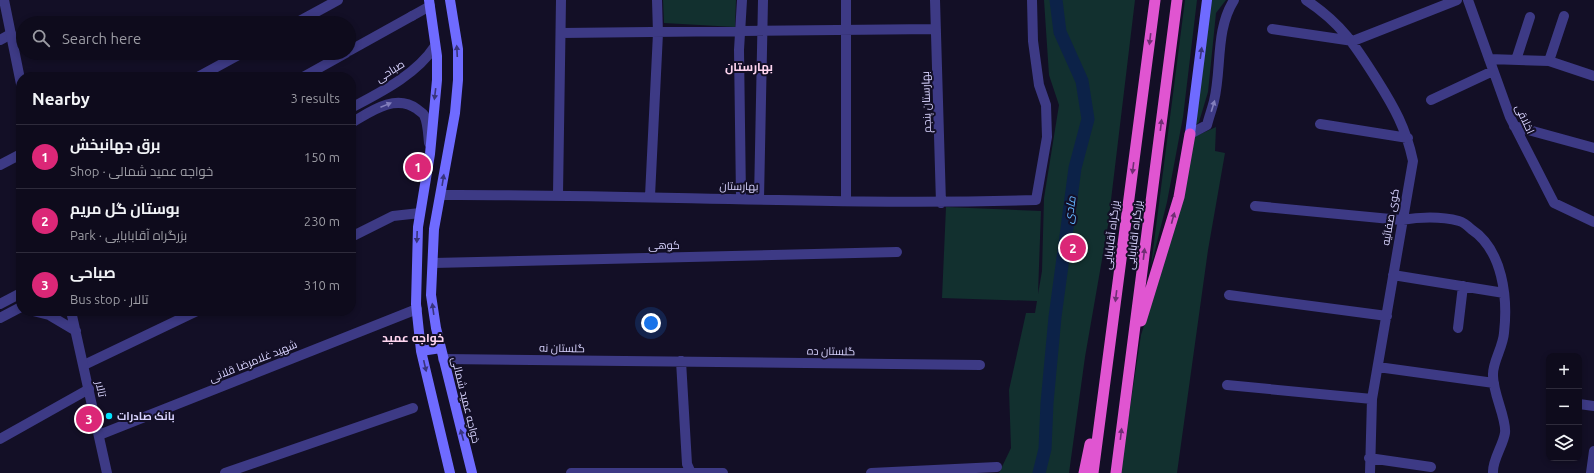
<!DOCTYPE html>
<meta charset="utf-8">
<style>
:root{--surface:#0e0b1c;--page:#171425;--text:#f1f3f6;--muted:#9b9ba3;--line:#2e2b3b;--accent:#db2777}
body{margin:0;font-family:Ubuntu,Cairo,sans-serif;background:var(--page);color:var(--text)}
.controls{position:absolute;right:12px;bottom:12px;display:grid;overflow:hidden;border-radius:8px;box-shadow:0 2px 6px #0003}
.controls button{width:36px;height:36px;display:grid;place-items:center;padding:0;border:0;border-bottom:1px solid var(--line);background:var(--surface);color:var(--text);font:20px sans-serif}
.you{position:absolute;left:651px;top:323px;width:14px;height:14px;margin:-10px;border:3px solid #fff;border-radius:50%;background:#1a73e8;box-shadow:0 0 0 6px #1a73e833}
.badge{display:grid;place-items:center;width:26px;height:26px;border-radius:50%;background:var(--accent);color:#fff;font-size:13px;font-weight:700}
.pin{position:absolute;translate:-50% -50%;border:2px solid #fff;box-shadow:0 1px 4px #0006}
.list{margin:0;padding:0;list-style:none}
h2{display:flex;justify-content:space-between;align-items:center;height:52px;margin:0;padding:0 16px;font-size:17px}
h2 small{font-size:13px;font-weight:400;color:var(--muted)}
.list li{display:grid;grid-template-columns:26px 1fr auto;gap:12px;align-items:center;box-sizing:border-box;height:64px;padding:0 16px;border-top:1px solid var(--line)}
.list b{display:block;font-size:15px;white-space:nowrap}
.list p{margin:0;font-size:13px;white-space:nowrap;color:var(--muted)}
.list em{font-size:13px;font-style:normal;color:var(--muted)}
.icon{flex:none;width:22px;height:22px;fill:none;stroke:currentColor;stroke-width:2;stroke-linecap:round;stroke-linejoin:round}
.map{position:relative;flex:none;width:1594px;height:473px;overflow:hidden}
.search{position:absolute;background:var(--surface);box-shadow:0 2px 6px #0003;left:16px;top:16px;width:340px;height:44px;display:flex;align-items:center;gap:10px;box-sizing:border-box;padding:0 14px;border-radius:22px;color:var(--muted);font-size:15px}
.panel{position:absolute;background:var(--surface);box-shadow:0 2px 6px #0003;left:16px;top:72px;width:340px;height:244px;border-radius:16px}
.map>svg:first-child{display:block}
.green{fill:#12302f}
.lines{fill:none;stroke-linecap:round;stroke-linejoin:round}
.canal{stroke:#0c2248;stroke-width:13}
.pedestrian{stroke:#3d3a85;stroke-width:10}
.minor{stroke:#3d3a85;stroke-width:10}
.tertiary{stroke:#3d3a85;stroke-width:10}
.secondary{stroke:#6f6bff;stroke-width:10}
.trunk{stroke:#e055d1;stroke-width:11}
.oneway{fill:#6f2e73}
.oneway2{fill:#38347d}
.oneway3{fill:#837fbc}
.poi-dot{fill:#00e5ff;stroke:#130f26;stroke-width:1.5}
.labels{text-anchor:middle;stroke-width:4;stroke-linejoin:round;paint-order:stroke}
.street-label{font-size:11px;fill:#d9d4ff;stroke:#130f26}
.poi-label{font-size:11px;font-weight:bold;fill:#d9d4ff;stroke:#130f26;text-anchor:start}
.neighbourhood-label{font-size:12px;font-weight:bold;fill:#ffd6f0;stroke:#130f26}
.water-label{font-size:12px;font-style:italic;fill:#62b6ff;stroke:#130f26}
</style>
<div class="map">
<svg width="1594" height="473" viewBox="0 0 1594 473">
<rect width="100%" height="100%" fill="#130f26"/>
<!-- green -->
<path class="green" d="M663,0H736L735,27L664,23Z
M1044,0H1135L1108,225L1085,357L1069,473H999L1011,448L1009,390L1026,313H1035L1037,301L942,298L946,207L1041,211L1038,294L1042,271L1044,198L1059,105L1049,75Z
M1185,0H1197L1183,117L1167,202L1151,266Z
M1210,0H1226L1216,13L1208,92L1199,122L1194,127Z
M1216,127L1215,151L1225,153L1208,250L1177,473H1120L1141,335L1161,272L1194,137Z"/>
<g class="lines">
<!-- canal -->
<path class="canal" d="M1039,473L1045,449L1047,403L1055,317L1066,236L1075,168L1088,119L1082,81L1060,32L1056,0"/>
<!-- pedestrian -->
<path class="pedestrian" d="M412,16L430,6"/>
<!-- minor -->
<path class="minor" d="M846,0V201
M935,0L941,203
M1306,0C1341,23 1355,45 1377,80C1394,107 1406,128 1413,161L1372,399L1370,473
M1468,0L1510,117L1554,203L1594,222
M296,23L338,0
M1272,29L1353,41L1457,0
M561,33L936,29
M0,40L11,34
M349,51L412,16
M1489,59L1549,61L1594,76
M1516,60L1530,17
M1549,61L1564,16
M198,77L242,53
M303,77L346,53
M1431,100L1493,71
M1320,124L1408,138
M1514,126L1594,148
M1190,134L1207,125C1209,117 1212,109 1214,101C1222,68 1215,30 1234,0
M0,165L21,154
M558,194L561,0
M441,195C640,194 838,206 1036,200L1047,137L1046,105L1039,85L1033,41L1032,0
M650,196L658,33L657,0
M741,198L739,50L742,0
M759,199L763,0
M1255,206L1401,220C1420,217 1440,216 1459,221C1463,222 1468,226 1471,229C1503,250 1508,298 1504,333C1503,347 1493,361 1493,374C1492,392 1507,419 1505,433C1503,446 1492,460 1493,473
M351,237L393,216L420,213
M433,263L897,252
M1393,275L1504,293
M1229,295L1387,316
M1458,328L1463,286
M443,359L980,365
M681,361L687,464L691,473
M84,365L197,311
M1378,367L1494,383
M1227,385L1372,399
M1579,404L1594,406
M99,435L417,309
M0,439L89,389
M1369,458L1431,467
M225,473L413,408
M571,473H723
M871,473L997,467
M1591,473L1594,451"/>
<!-- tertiary -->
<path class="tertiary" d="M4,0L21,84
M351,108C381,92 416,75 435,46
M351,123C370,112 395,93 417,109C419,111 422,112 424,115C428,123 428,134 429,143
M0,304L21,293
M33,311L49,315L76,331
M71,311L107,473
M0,318L21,307"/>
<!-- secondary -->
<path class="secondary" d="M429,0L437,56V80L430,154L418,227L416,304L421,351L450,473
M450,0L458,49V80L455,113L434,229L431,295L436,328L472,473
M1190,134L1207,0
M421,351L441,348"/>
<!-- trunk -->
<path class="trunk" d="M1141,321L1179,197L1190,134
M1084,473L1090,444
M1093,473L1155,0
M1116,473L1177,0"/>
</g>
<!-- one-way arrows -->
<defs><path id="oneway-solid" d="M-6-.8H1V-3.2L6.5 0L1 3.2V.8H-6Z"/></defs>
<g class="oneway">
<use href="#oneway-solid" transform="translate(1150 39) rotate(97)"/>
<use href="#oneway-solid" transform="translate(1161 125) rotate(-83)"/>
<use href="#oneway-solid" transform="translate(1133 168) rotate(97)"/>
<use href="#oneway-solid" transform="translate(1173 218) rotate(-75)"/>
<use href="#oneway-solid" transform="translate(1144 254) rotate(-83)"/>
<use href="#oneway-solid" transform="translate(1116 296) rotate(97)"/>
<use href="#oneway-solid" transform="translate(1121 434) rotate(-83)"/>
</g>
<g class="oneway2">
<use href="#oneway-solid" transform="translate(457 51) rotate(-93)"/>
<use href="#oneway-solid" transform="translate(1201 53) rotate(-82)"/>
<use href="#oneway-solid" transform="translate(435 94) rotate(97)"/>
<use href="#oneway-solid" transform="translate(443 180) rotate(-81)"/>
<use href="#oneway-solid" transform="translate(417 237) rotate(92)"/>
<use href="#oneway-solid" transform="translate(433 309) rotate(-98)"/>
<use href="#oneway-solid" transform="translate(425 366) rotate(77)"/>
<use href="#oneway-solid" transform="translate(462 435) rotate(-105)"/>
</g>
<g class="oneway3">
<use href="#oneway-solid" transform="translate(386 105) rotate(-22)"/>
<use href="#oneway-solid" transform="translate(1213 106) rotate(-73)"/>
</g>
<!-- markers -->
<circle class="poi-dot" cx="109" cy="416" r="4"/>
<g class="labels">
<!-- street labels -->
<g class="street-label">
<text transform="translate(390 71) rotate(-32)" y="4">صباحی</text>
<text transform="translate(926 102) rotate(-92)" y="4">بهارستان پنجم</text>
<text transform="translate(1525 119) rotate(65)" y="4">اخلاقی</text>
<text transform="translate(739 186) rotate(1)" y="4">بهارستان</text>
<text transform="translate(1390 217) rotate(-80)" y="4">کوی صفائیه</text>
<text transform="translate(1111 235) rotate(-83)" y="4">بزرگراه آقابابایی</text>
<text transform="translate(1134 235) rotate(-83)" y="4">بزرگراه اقابابایی</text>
<text transform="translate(664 245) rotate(-1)" y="4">کوهی</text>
<text transform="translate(562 348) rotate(1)" y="4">گلستان نه</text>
<text transform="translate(831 351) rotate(1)" y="4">گلستان ده</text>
<text transform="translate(253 361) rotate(-22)" y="4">شهید غلامرضا قلانی</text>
<text transform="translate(101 389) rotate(78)" y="4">تالار</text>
<text transform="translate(466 400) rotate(76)" y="4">خواجه عمید شمالی</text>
</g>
<!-- poi labels -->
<g class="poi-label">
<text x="117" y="420">بانک صادرات</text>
</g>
<!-- neighbourhood labels -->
<g class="neighbourhood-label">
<text x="749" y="71">بهارستان</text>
<text x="413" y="342">خواجه عمید</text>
</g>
<!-- water labels -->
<g class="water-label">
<text transform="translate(1070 210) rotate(-82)" y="4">مادی</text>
</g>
</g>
</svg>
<div class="controls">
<button>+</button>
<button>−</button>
<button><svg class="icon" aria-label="layers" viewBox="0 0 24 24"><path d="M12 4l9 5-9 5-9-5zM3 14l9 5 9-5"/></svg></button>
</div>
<div class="you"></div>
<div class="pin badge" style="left:418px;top:167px">1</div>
<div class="pin badge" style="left:1073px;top:248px">2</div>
<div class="pin badge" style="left:89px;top:419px">3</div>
<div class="search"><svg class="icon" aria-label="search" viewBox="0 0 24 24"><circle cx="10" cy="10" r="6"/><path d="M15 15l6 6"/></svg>Search here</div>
<section class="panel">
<h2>Nearby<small>3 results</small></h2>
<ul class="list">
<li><span class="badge">1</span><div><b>برق جهانبخش</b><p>Shop · خواجه عمید شمالی</p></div><em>150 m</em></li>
<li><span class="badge">2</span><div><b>بوستان گل مریم</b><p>Park · بزرگراه آقابابایی</p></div><em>230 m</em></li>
<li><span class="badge">3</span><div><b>صباحی</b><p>Bus stop · تالار</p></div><em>310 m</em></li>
</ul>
</section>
</div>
